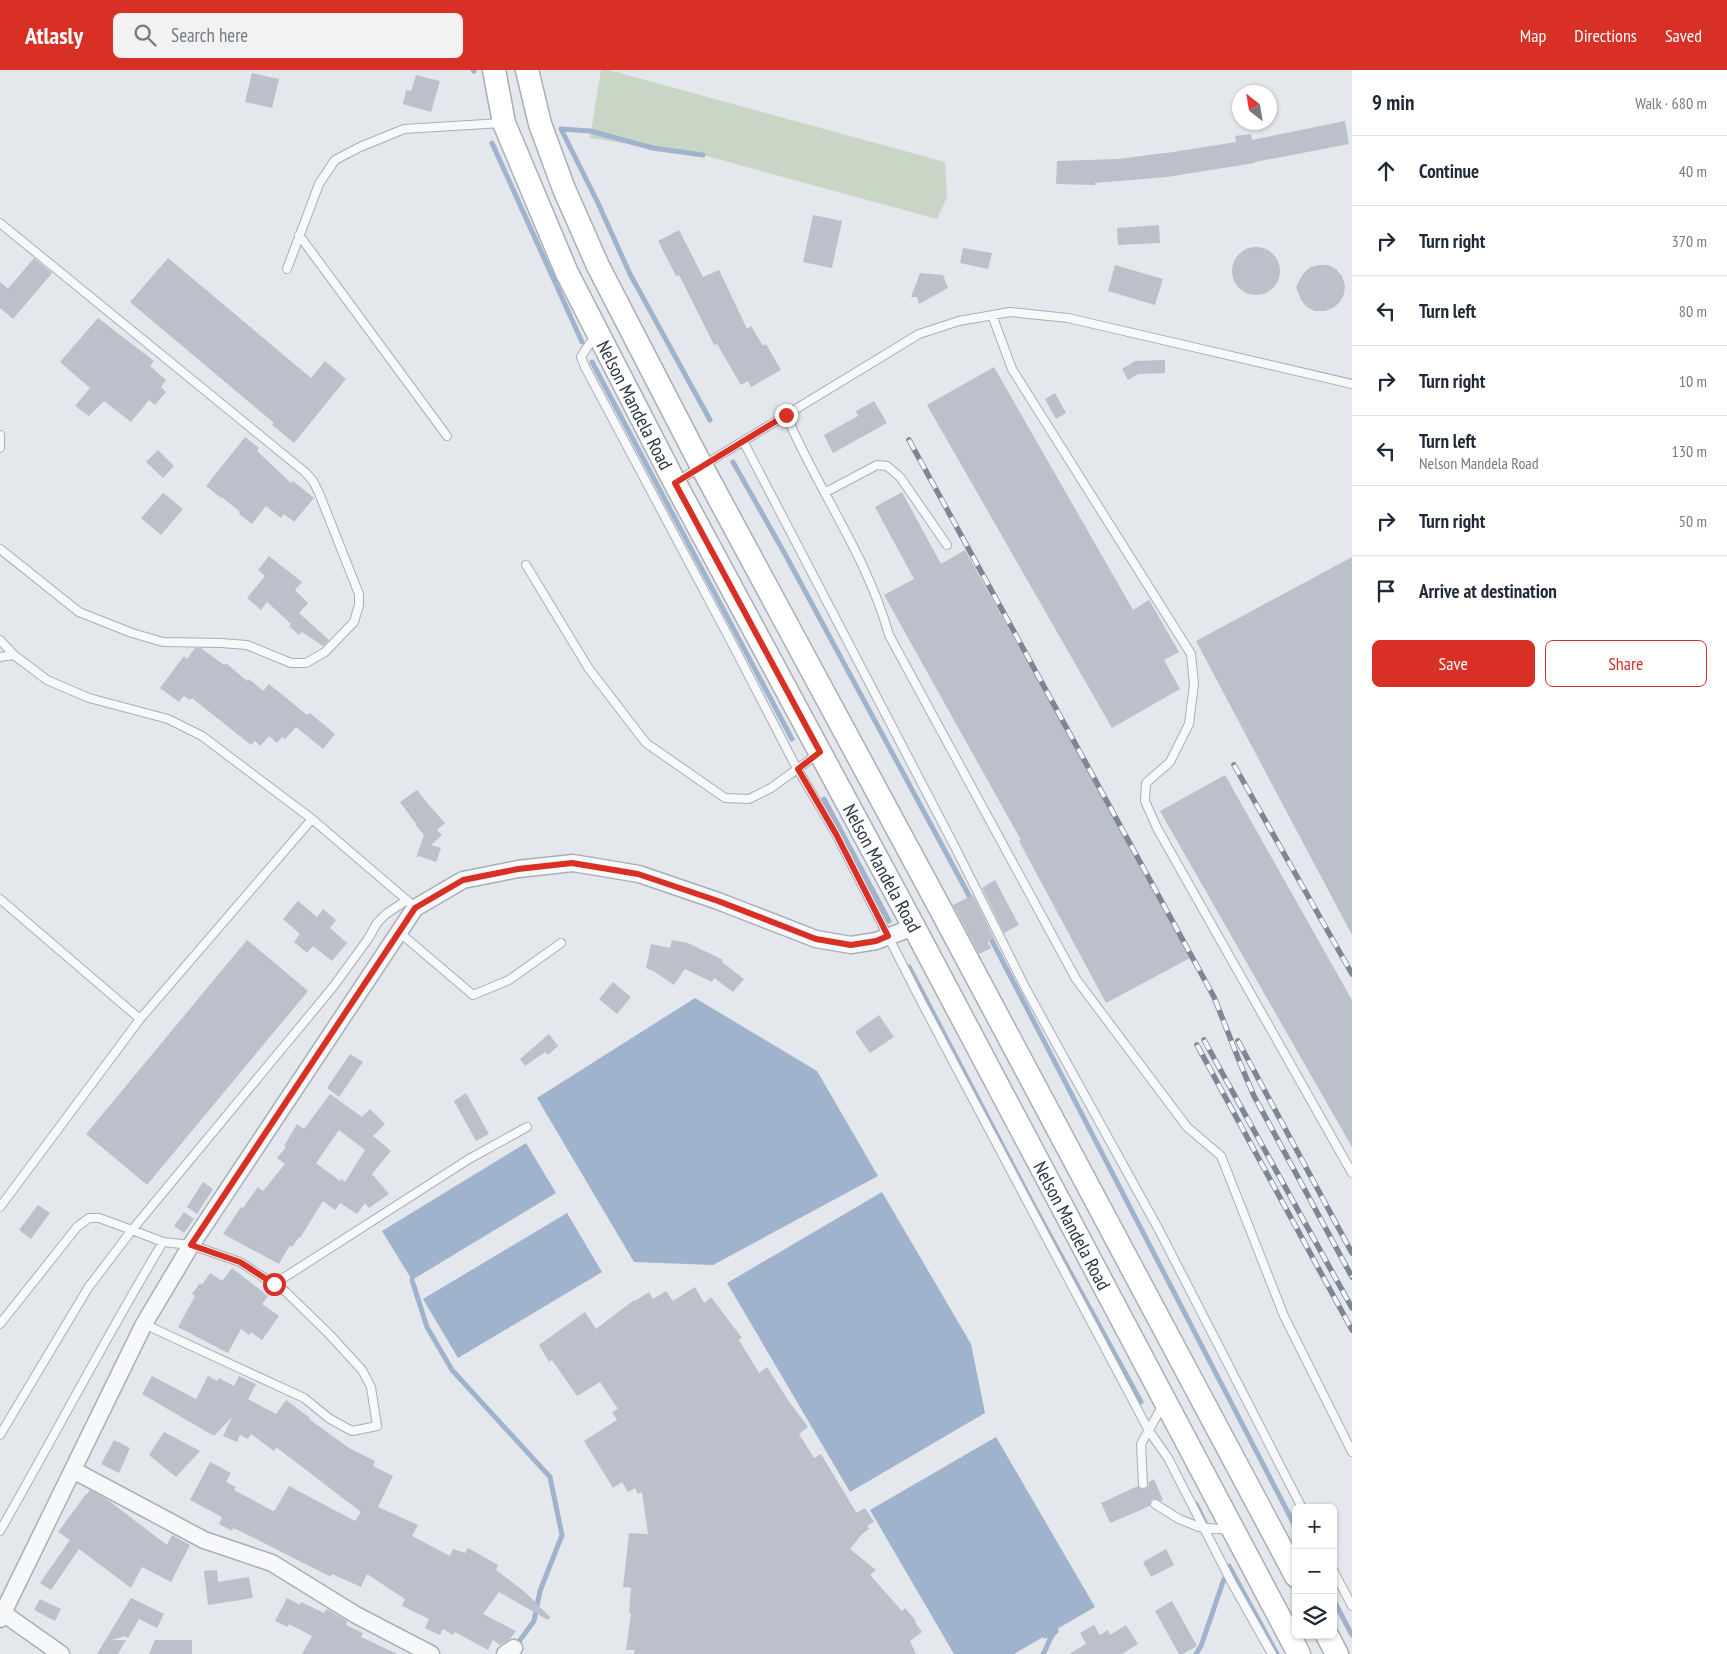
<!DOCTYPE html>
<meta charset="utf-8">
<style>
:root{--surface:#fff;--page:#f2f2f3;--text:#1f2937;--muted:#747a83;--line:#e0e1e3;--accent:#d93025}
body{margin:0;font-family:"PT Sans Narrow",sans-serif;background:var(--page);color:var(--text)}
.controls{position:absolute;right:15px;bottom:15px;display:grid;overflow:hidden;border-radius:8px;box-shadow:0 1px 4px #0004}
.controls button{width:45px;height:45px;display:grid;place-items:center;padding:0;border:0;border-bottom:1px solid var(--line);background:var(--surface);color:var(--text);font:25px sans-serif}
.compass{position:absolute;left:1232px;top:15px;width:45px;height:45px;border-radius:50%;background:var(--surface);box-shadow:0 1px 4px #0004;rotate:329deg}
.stop{position:absolute;width:15px;height:15px;margin:-11px;border:4px solid #d93025;border-radius:50%;background:#fff}
.stop.end{background:#d93025;border-color:#fff;box-shadow:0 1px 5px #0008}
.list{margin:0;padding:0;list-style:none}
h2{display:flex;justify-content:space-between;align-items:center;height:65px;margin:0;padding:0 20px;font-size:21px}
h2 small{font-size:16px;font-weight:400;color:var(--muted)}
.list li{display:grid;grid-template-columns:32px 1fr auto;gap:15px;align-items:center;box-sizing:border-box;height:70px;padding:0 20px;border-top:1px solid var(--line)}
.list b{display:block;font-size:19px;white-space:nowrap}
.list p{margin:0;font-size:16px;white-space:nowrap;color:var(--muted)}
.list em{font-size:16px;font-style:normal;color:var(--muted)}
.actions{display:flex;gap:10px;padding:15px 20px}
.actions a{flex:1;padding:11px 0;border:1px solid var(--accent);border-radius:8px;text-align:center;font-size:18px;color:var(--accent)}
.actions .main{background:var(--accent);color:#fff}
.icon{flex:none;width:28px;height:28px;fill:none;stroke:currentColor;stroke-width:2;stroke-linecap:round;stroke-linejoin:round}
.map{position:relative;flex:none;width:1352px;height:1584px;overflow:hidden}
header{display:flex;align-items:center;gap:30px;box-sizing:border-box;height:70px;padding:0 25px;background:var(--accent);color:#fff}
header strong{font-size:24px}
nav{display:flex;gap:28px;margin-inline-start:auto;font-size:18px}
.search{width:350px;height:45px;background:var(--page);display:flex;align-items:center;gap:12px;box-sizing:border-box;padding:0 18px;border-radius:8px;color:var(--muted);font-size:19px}
main{display:flex}
aside{flex:1;background:var(--surface)}
.map>svg:first-child{display:block}
.green{fill:#c9d6c5}
.water{fill:#9fb4cc}
.lines{fill:none;stroke-linecap:round;stroke-linejoin:round}
.stream{stroke:#9fb4cc;stroke-width:5}
.building{fill:#bbc0ca;fill-rule:evenodd}
.lane-casing{stroke:#a9aeb7;stroke-width:10}
.street-casing{stroke:#a9aeb7;stroke-width:19}
.secondary-casing{stroke:#a9aeb7;stroke-width:25}
.lane{stroke:#f7f8fa;stroke-width:8}
.street{stroke:#f7f8fa;stroke-width:16}
.secondary{stroke:#fff;stroke-width:22}
.rail-casing{stroke:#7d8696;stroke-width:5.5}
.rail{stroke:#f4f6f9;stroke-width:4;stroke-dasharray:11;stroke-linecap:butt}
.route{stroke:#d93025;stroke-width:6}
.labels{text-anchor:middle;stroke-width:4;stroke-linejoin:round;paint-order:stroke}
.street-label{font-size:19px;fill:#2b3445;stroke:#f4f6f9}
</style>
<header>
<strong>Atlasly</strong>
<div class="search"><svg class="icon" aria-label="search" viewBox="0 0 24 24"><circle cx="10" cy="10" r="6"/><path d="M15 15l6 6"/></svg>Search here</div>
<nav><a>Map</a><a>Directions</a><a>Saved</a></nav>
</header>
<main>
<div class="map">
<svg width="1352" height="1584" viewBox="0 0 1352 1584">
<rect width="100%" height="100%" fill="#e4e7ec"/>
<!-- green -->
<path class="green" d="M601,0H609L945,92L947,127L937,149L703,85L590,68Z"/>
<!-- water -->
<path class="water" d="M695,928L817,1001L878,1106L713,1195L634,1192L537,1028Z
M526,1073L556,1123L412,1210L382,1161Z
M882,1122L971,1274L985,1343L850,1422L727,1213Z
M567,1143L602,1202L458,1288L423,1229Z
M996,1367L1095,1537L1014,1584H954L870,1440Z"/>
<g class="lines">
<!-- stream -->
<path class="stream" d="M473,0L474,1
M561,59L597,131L630,204L710,350
M561,59L590,61L653,78L703,85
M492,73L582,272
M592,292L792,669
M733,392L785,484L972,831
M824,729L889,851
M989,865L1296,1458
M909,897L1035,1138L1141,1332
M412,1210L427,1257L452,1300L550,1407L562,1465L540,1521L534,1551L515,1577
M1196,1434L1205,1452
M1229,1496L1277,1584
M1333,1529L1352,1565
M1043,1584C1049,1575 1048,1568 1056,1561L1045,1566
M1196,1584L1201,1576L1224,1509"/>
</g>
<!-- building -->
<path class="building" d="M252,3L279,9L272,38L245,32Z
M416,5L440,11L431,42L403,34L406,20L411,21Z
M1345,51L1349,74L1255,92V93L1167,107L1095,113V115L1056,114L1057,91L1118,89L1173,82L1236,72L1235,66L1251,64L1252,70Z
M813,145L842,151L832,198L803,192Z
M1159,155L1160,173L1118,175L1117,158Z
M679,160L703,207L719,200L747,259L751,256L763,276L766,274L781,300L751,317L748,311L741,315L717,274L714,275L679,205L676,206L658,171Z
M1232 201a24 24 0 1 1 48 0a24 24 0 1 1-48 0Z
M963,178L992,183L988,199L960,193Z
M34,188L52,203L13,249L0,238V212L8,219Z
M168,188L311,308L325,291L346,309L294,373L272,355L274,353L130,232Z
M1115,195L1163,209L1155,235L1108,221Z
M1318,195H1328L1336,199L1342,206L1345,215L1344,224L1340,232L1333,238L1325,241H1315L1307,237L1301,230L1296,217L1303,204L1309,198Z
M920,203L943,205L948,218L919,234L917,227H911Z
M98,248L154,291L150,296L166,310L161,317L166,322L155,335L149,330L131,352L104,331L89,346L75,336L90,318L60,292Z
M1165,290V303L1138,304L1128,310L1122,299L1135,291Z
M994,297L1133,540L1149,530L1179,582L1164,590L1180,619L1112,658L927,335Z
M1055,323L1066,343L1056,349L1045,329Z
M874,331L887,353L833,383L824,365L858,346L856,341Z
M245,367L259,378L257,381L291,413L293,411L314,428L294,452L284,444L281,448L266,436L252,454L239,444L240,442L222,427L221,428L206,416Z
M158,380L174,396L163,408L146,392Z
M902,422L941,494L965,480L1102,726L1190,888L1106,933L1019,771L1021,770L884,525L914,509L875,437Z
M163,423L183,439L161,465L141,448Z
M269,486L302,512L295,520L308,533L299,543L329,570L323,576L302,562L299,565L289,556L291,554L267,532L261,540L247,528L265,506L258,500Z
M1352,487V865L1196,571Z
M195,578H201L224,595L226,593L247,611L249,609L263,621L269,614L307,645L310,643L335,664L323,679L296,657L285,669L282,667L277,673L269,666L260,676L255,671L251,675L192,628L190,630L184,626L179,632L160,618L184,586L187,589Z
M1225,705L1352,930V1077L1160,741Z
M417,720L429,735L445,753L437,760L442,765L431,775L441,778L436,792L419,786L416,788L424,765L415,754H416L400,732Z
M995,810L1019,855L1004,863L982,818Z
M973,825L994,868L988,872L991,878L979,884L953,835Z
M298,831L317,847L323,839L336,850L330,858L347,873L332,891L313,876L307,883L294,872L300,864L283,849Z
M247,870L308,921L147,1115L86,1064Z
M672,870L688,873L723,890L722,892L744,909L733,922L714,908L712,912L685,899L674,915L655,902L646,898L651,874L670,878Z
M613,912L631,927L617,944L599,929Z
M879,945L894,967L870,983L855,962Z
M549,964L558,976L548,985L545,982L525,996L520,989Z
M350,984L363,992L339,1027L327,1018Z
M466,1023L489,1064L476,1071L454,1031Z
M330,1024L362,1047L370,1039L385,1054L373,1066L391,1081L372,1104L389,1124L369,1138L365,1133L357,1144L340,1133L335,1140L323,1131L300,1168L299,1167L292,1177L290,1175L279,1194L223,1164L241,1137L243,1138L258,1117L263,1121L285,1094L277,1088L286,1077L284,1076L297,1054L304,1059ZM339,1060L365,1080L345,1112L342,1109L340,1111L316,1093Z
M203,1112L213,1119L197,1144L187,1137Z
M38,1135L50,1143L31,1169L19,1160Z
M184,1142L194,1149L184,1163L174,1156Z
M232,1198L268,1226L262,1234L279,1246L262,1270L251,1262L249,1265L241,1259L228,1283L178,1257L195,1226L192,1224L200,1213L202,1215L210,1203L222,1211Z
M695,1217L704,1233L711,1227L742,1268L739,1270L759,1303L767,1297L788,1330L808,1357L799,1364L814,1388L821,1384L856,1442H858L865,1438L874,1452L867,1456L869,1459L862,1464L850,1479L876,1500L870,1505L902,1541L905,1538L916,1551L915,1552L922,1562L910,1571L916,1584H634L635,1580H626L631,1543H629L631,1518L623,1517L629,1463L648,1464L642,1422L638,1424L635,1418L628,1422L622,1412L613,1418L584,1371L617,1350L612,1342L618,1339L600,1312L577,1326L552,1290L549,1292L539,1275L585,1242L596,1259L634,1230L635,1231L649,1222L653,1229L666,1221L673,1231Z
M152,1306L196,1329L208,1306L217,1311L219,1308L234,1316L239,1306L256,1314L248,1329L276,1344L286,1330L310,1348L309,1349L349,1378L375,1391L373,1396L393,1406L378,1437L418,1455L412,1466L450,1486L453,1479L465,1483L468,1478L498,1495L496,1500L525,1522L550,1547L548,1550L499,1522L483,1544L516,1561L510,1569L500,1575L493,1570L488,1580L455,1562L453,1565L443,1559L440,1565L425,1558L429,1549L402,1536L405,1529L367,1504L361,1517L332,1504L331,1507L242,1462L233,1458L232,1461L219,1454L222,1447L190,1430L210,1392L231,1403L226,1412L236,1417L234,1420L273,1441L275,1440L289,1416L355,1451L361,1442L276,1377L274,1381L251,1364L248,1369L240,1365L237,1372L223,1366L232,1347L214,1366L142,1324Z
M164,1362L200,1381L176,1407L149,1385Z
M114,1370L130,1378L119,1403L101,1394Z
M1154,1409L1163,1430L1161,1431L1153,1429L1150,1431V1436L1110,1453L1101,1433L1138,1416L1141,1419H1146L1148,1416L1149,1412Z
M90,1420L109,1431L167,1475L172,1465L190,1475L171,1512L142,1497L131,1518L79,1479L51,1520L40,1513L70,1470L58,1462L86,1424H87Z
M1166,1479L1174,1495L1151,1507L1143,1492Z
M217,1500L218,1512L249,1507L253,1528L208,1535L204,1501Z
M131,1528L164,1544L157,1558L139,1549L128,1568L125,1566L112,1570H126L118,1584H97Z
M287,1528L300,1535L301,1532L324,1543L327,1539L347,1551L346,1555L363,1563L361,1567L397,1584H302L312,1566L289,1554L288,1557L275,1551Z
M40,1529L61,1539L55,1551L34,1540Z
M1172,1531L1197,1576L1183,1584H1179L1155,1541Z
M1094,1555L1100,1565L1108,1560L1110,1565L1126,1555L1138,1574L1122,1584H1069L1086,1574L1080,1563Z
M155,1570H192V1584H149Z"/>
<g class="lines">
<defs>
<path id="lane" d="M0,153L305,402L313,411L319,423L359,524V535L354,552L325,582L306,593H291L247,575L221,573L163,572L132,563L79,542L0,479
M299,165L447,366
M287,199L319,114L335,90L360,77L404,59L502,53
M992,245L1012,299L1191,584L1194,614L1189,654L1170,692L1146,713L1145,731L1157,758L1352,1103
M597,266L590,273L581,287L585,297L734,577L794,693L836,764L922,933L1149,1361L1168,1388L1232,1513L1272,1584
M786,345C818,420 867,486 889,565L1076,909L1187,1057L1221,1086L1284,1246L1352,1382
M0,365V378
M743,371L956,779L1026,919L1159,1160L1302,1438
M676,412L919,264L959,251L1010,242L1068,248L1352,314
M826,422L877,395L887,396L900,407L947,475
M526,495L589,599L646,673L725,728L749,729L771,718L818,684
M0,570L14,585L47,610L89,628L168,649L202,666L312,749L409,832
M0,587L14,585
M0,829L140,949
M399,862L473,925L509,910L561,873
M0,1137L140,949L312,749
M274,1214L469,1089L527,1057
M0,1254L77,1157L89,1148H99L132,1160L333,917L368,869L377,853L386,844L407,830
M0,1365L88,1218L132,1160L163,1172L191,1175L240,1192L286,1222L329,1264L362,1300L371,1317L377,1356L352,1361L330,1349L304,1328L144,1254
M1143,1414L1141,1374L1163,1335
M1155,1434L1179,1449L1199,1457L1229,1460
M0,1461C55,1365 106,1267 163,1172
M1333,1500L1352,1536"/>
<path id="street" d="M73,1400L204,1470L272,1493L356,1545L431,1584
M3,1543L61,1584
M0,1549L144,1254L191,1175L415,838L463,810L518,799L573,793L639,804L718,831L816,869L851,875L876,871L914,857
M505,1584L514,1578"/>
<g id="secondary">
<path id="s1" d="M494,0L504,53L567,203L675,413L914,857L1299,1584"/>
<path d="M527,0L540,54L564,119L598,196L702,397L941,840L1296,1506"/>
<path d="M1327,1565L1337,1584"/>
</g>
</defs>
<!-- lane casing -->
<use href="#lane" class="lane-casing"/>
<!-- street casing -->
<use href="#street" class="street-casing"/>
<!-- secondary casing -->
<use href="#secondary" class="secondary-casing"/>
<!-- lane -->
<use href="#lane" class="lane"/>
<!-- street -->
<use href="#street" class="street"/>
<!-- secondary -->
<use href="#secondary" class="secondary"/>
<defs>
<path id="rail" d="M909,370L1214,927L1240,993L1254,1026L1352,1207
M1234,695L1352,904
M1204,970L1352,1238
M1238,971L1352,1183
M1197,975L1352,1260"/>
</defs>
<!-- rail casing -->
<use href="#rail" class="rail-casing"/>
<!-- rail -->
<use href="#rail" class="rail"/>
</g>
<g class="lines">
<!-- route -->
<path class="route" d="M274,1214L240,1192L191,1175L415,838L463,810L518,799L572,793L638,804L718,831L816,869L851,875L876,871L888,866L836,764L798,699L820,682L675,413L786,345"/>
</g>
<g class="labels">
<!-- street labels -->
<g class="street-label">
<text dy="7" stroke="none"><textPath href="#s1" startOffset="365">Nelson Mandela Road</textPath></text>
<text dy="7" stroke="none"><textPath href="#s1" startOffset="890">Nelson Mandela Road</textPath></text>
<text dy="7" stroke="none"><textPath href="#s1" startOffset="1295">Nelson Mandela Road</textPath></text>
</g>
</g>
</svg>
<div class="controls">
<button>+</button>
<button>−</button>
<button><svg class="icon" aria-label="layers" viewBox="0 0 24 24"><path d="M12 4l9 5-9 5-9-5zM3 14l9 5 9-5"/></svg></button>
</div>
<svg class="compass" viewBox="-18 -18 36 36"><path d="M0-13l5 13h-10z" fill="#e53935"/><path d="M0 13l5-13h-10z" fill="#747a83"/></svg>
<div class="stop" style="left:274px;top:1214px"></div>
<div class="stop end" style="left:786px;top:345px"></div>
</div>
<aside>
<h2>9 min<small>Walk · 680 m</small></h2>
<ul class="list">
<li><svg class="icon" aria-label="ahead" viewBox="0 0 24 24"><path d="M12 20V5M6 11l6-6 6 6"/></svg><div><b>Continue</b></div><em>40 m</em></li>
<li><svg class="icon" aria-label="right" viewBox="0 0 24 24"><path d="M7 20v-9h11M14 6l5 5-5 5"/></svg><div><b>Turn right</b></div><em>370 m</em></li>
<li><svg class="icon" aria-label="left" viewBox="0 0 24 24"><path d="M17 20v-9H6M10 6l-5 5 5 5"/></svg><div><b>Turn left</b></div><em>80 m</em></li>
<li><svg class="icon" aria-label="right" viewBox="0 0 24 24"><path d="M7 20v-9h11M14 6l5 5-5 5"/></svg><div><b>Turn right</b></div><em>10 m</em></li>
<li><svg class="icon" aria-label="left" viewBox="0 0 24 24"><path d="M17 20v-9H6M10 6l-5 5 5 5"/></svg><div><b>Turn left</b><p>Nelson Mandela Road</p></div><em>130 m</em></li>
<li><svg class="icon" aria-label="right" viewBox="0 0 24 24"><path d="M7 20v-9h11M14 6l5 5-5 5"/></svg><div><b>Turn right</b></div><em>50 m</em></li>
<li><svg class="icon" aria-label="arrive" viewBox="0 0 24 24"><path d="M6 21V4h12l-3 4 3 4H6"/></svg><div><b>Arrive at destination</b></div></li>
</ul>
<div class="actions"><a class="main">Save</a><a>Share</a></div>
</aside>
</main>
